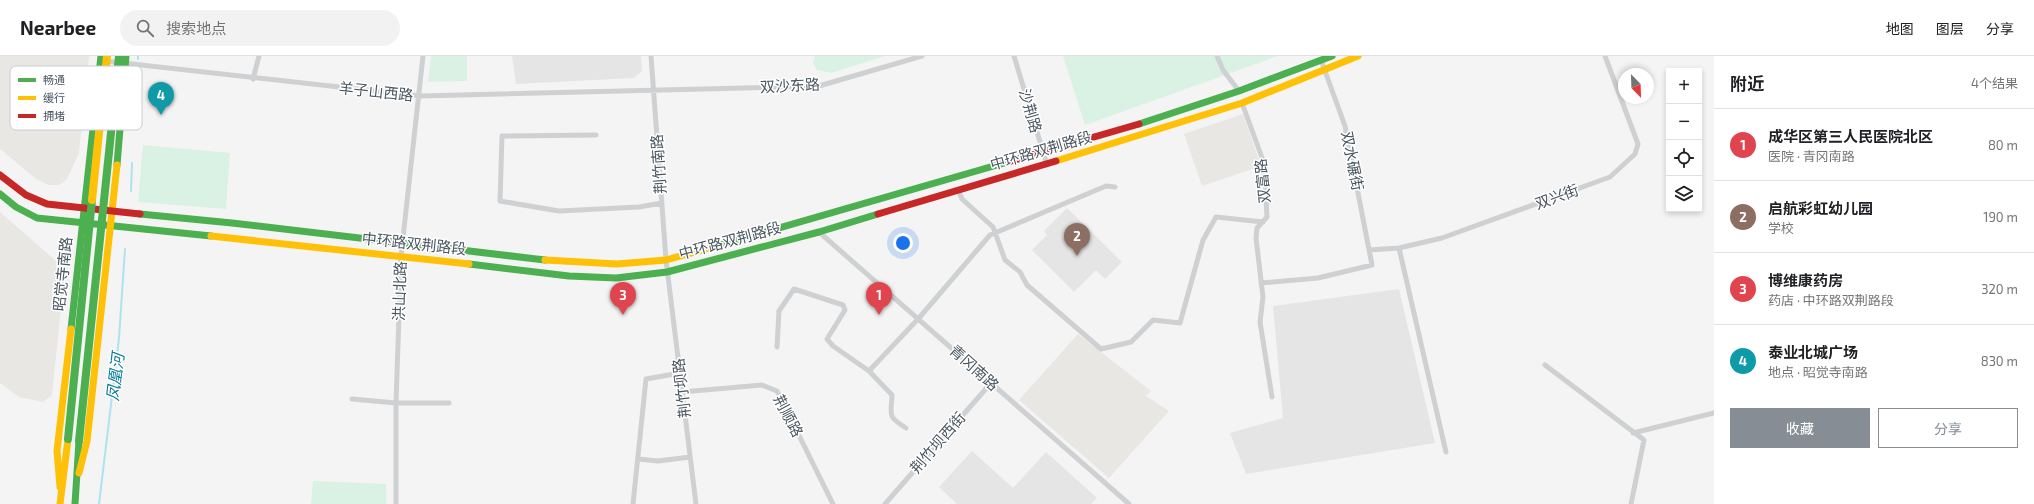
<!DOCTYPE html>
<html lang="zh">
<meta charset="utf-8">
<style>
:root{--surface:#fff;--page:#f2f2f2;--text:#202124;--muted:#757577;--line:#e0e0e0;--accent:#868d94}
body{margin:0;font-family:"Exo 2","Noto Sans SC",sans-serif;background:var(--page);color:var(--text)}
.controls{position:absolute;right:12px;top:12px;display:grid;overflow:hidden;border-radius:0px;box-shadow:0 2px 6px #0003}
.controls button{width:36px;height:36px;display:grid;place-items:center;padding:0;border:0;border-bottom:1px solid var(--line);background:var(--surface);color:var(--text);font:20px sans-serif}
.compass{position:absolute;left:1618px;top:12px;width:36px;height:36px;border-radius:50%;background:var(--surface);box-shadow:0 2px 6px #0003;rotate:157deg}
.you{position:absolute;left:903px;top:187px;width:14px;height:14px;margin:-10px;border:3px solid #fff;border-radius:50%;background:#1a73e8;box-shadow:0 0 0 6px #1a73e833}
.badge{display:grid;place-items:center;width:26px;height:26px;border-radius:50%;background:var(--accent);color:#fff;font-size:13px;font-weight:700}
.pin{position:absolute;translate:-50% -33px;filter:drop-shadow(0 1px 2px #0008)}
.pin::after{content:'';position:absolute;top:21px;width:14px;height:12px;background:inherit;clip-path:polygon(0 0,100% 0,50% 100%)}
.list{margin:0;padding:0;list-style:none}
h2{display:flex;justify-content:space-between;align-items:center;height:52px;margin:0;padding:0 16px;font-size:17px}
h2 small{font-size:13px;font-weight:400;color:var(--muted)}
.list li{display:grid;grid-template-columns:26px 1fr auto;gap:12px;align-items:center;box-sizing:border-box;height:72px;padding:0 16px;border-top:1px solid var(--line)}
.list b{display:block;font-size:15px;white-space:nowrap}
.list p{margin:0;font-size:13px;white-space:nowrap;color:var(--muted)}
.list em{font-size:13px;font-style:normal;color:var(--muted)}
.actions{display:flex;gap:8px;padding:12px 16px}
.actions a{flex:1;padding:9px 0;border:1px solid var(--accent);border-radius:0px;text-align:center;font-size:14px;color:var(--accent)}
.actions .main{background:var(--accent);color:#fff}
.icon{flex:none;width:22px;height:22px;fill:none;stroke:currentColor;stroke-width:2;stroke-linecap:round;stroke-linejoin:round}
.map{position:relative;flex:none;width:1714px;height:448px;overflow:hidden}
header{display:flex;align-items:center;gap:24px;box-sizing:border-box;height:56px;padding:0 20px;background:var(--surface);border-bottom:1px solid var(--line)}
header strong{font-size:19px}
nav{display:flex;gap:22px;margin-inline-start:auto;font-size:14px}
.search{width:280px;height:36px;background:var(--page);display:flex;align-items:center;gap:10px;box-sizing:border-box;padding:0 14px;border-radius:22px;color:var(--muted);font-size:15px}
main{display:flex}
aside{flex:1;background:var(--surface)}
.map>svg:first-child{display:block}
.commercial{fill:#e8e7e3}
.education{fill:#e6e5e6}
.green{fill:#d9f2e3}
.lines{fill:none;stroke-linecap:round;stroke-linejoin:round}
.stream{stroke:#aee2f0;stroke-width:2}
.street{stroke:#ced0d2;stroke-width:5}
.fast{stroke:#4caf50;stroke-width:7}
.slow{stroke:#ffc107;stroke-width:7}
.jam{stroke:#c62828;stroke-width:7}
.fast-bridge{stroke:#4caf50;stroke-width:8}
.slow-bridge{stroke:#ffc107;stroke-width:8}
.labels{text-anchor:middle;stroke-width:3;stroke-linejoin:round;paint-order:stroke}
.street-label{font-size:15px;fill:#4a5661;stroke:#fff}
.water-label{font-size:16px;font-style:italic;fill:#0c7c9b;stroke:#fff}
.key{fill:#fff;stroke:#c9ccd0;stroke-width:1}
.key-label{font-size:11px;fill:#4a5661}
</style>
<header>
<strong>Nearbee</strong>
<div class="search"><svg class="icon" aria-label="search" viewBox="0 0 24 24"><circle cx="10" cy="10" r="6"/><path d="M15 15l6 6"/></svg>搜索地点</div>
<nav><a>地图</a><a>图层</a><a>分享</a></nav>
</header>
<main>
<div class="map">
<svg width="1714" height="448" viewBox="0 0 1714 448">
<rect width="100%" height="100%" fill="#f4f4f4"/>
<!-- commercial -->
<path class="commercial" d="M0,0H89L79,97L67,123L59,129H49L36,123L0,93Z
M1243,58L1261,110L1202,130L1184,78Z
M0,156L65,213L52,339L43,346L19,341L0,327Z
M1078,278L1151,335L1146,340L1169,355L1109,422L1019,344Z"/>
<!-- education -->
<path class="education" d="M512,0H641L642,15L634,22L516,28Z
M1067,152L1122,206L1105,223L1096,214L1074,236L1032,194L1047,179L1044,175Z
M1399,233L1435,387L1246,418L1230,377L1283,362L1273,250Z
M972,395L1013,432L1046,396L1097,442L1091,448H957L939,431Z"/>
<!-- green -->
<path class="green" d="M431,0H467V25L428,26Z
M815,0H885L831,17L817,14L813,7Z
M1063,0H1278L1085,69Z
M143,89L230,97L226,153L138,146Z
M313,425L386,428V448H311Z"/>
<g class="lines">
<!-- stream -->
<path class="stream" d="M138,3V0
M134,50L137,14
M131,135L132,107
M99,448L119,282L125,193"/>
<!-- street -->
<path class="street" d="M651,0L666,204L696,448
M1014,0L1047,109
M1217,0L1223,14L1239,35
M105,5L420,40L819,30L922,0
M253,23L259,0
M1242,47L1264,107L1267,161L1257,172L1256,182L1263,241L1260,266L1272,341
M596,79L502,80L500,145L559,155L639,151L662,147
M958,134L962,143L993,171L1005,204L1020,216L1027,229L1101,293L1131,286L1153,264L1180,267L1203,184L1216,161L1263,166
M819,176L1129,448
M1399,192L1446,396
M1369,194L1399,192L1442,182L1610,121L1635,98L1638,88L1605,0
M1261,227L1318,222L1372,209L1345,70L1321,4
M777,291L779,255L794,233L843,249L845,254L827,283L833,290L869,315L892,339C891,360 887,360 906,372
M1545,309L1644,384L1631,448
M869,315L919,262L990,179L1106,130L1115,131
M682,336L762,329L777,335L833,448
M352,343L396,347H449
M1633,377L1714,357
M638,403L658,405L690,401
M396,448V347L401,200L423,0
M633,448L646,323L680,317
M885,448L991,327"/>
<!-- fast -->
<path class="fast" d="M1139,68L1239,35L1332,0
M117,109L126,0
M0,138L16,151L37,162L211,180
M140,158L232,167L545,204
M720,189L1011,105
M469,208L569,220L616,222L667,216L819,176L878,158
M71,273L101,0
M75,448L79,385"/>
<!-- slow -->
<path class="slow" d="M1056,105L1242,47L1358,0
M211,180L469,208
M545,204L617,208L666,204L720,189
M79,417L87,385L117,109
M60,431L57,395L71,273
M60,448L68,383"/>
<!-- jam -->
<path class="jam" d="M1011,105L1139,68
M0,119L26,139L47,148L140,158
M878,158L1056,105"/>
<!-- fast-bridge -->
<path class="fast-bridge" d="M68,383L92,144
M79,385L119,0"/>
<!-- slow-bridge -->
<path class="slow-bridge" d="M92,144L107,0"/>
</g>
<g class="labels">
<!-- street labels -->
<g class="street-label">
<text transform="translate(790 30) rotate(-3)" y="5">双沙东路</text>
<text transform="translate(376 36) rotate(6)" y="5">羊子山西路</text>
<text transform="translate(1030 55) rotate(74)" y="5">沙荆路</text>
<text transform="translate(1041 95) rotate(-16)" y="5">中环路双荆路段</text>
<text transform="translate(1352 105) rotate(79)" y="5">双水碾街</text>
<text transform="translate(659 108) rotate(-94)" y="5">荆竹南路</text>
<text transform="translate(1263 125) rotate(-96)" y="5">双富路</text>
<text transform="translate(1557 141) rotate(-20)" y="5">双兴街</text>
<text transform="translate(730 185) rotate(-15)" y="5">中环路双荆路段</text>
<text transform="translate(414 188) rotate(6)" y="5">中环路双荆路段</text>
<text transform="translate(63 218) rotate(-84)" y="5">昭觉寺南路</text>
<text transform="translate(400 235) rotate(-88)" y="5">洪山北路</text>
<text transform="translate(974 312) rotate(42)" y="5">青冈南路</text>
<text transform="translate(682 332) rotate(-97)" y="5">荆竹坝路</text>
<text transform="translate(788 360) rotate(62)" y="5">荆顺路</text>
<text transform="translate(938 387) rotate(-49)" y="5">荆竹坝西街</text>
</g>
<!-- water labels -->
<g class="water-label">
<text transform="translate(115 321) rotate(-83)" y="6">凤凰河</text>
</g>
</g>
<!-- legend -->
<rect x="10" y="10" width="132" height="64" rx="6" class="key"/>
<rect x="18" y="22" width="18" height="4" fill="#4caf50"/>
<rect x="18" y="40" width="18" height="4" fill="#ffc107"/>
<rect x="18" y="58" width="18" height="4" fill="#c62828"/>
<g class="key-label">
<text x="43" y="28">畅通</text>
<text x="43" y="46">缓行</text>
<text x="43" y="64">拥堵</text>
</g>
</svg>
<div class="controls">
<button>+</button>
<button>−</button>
<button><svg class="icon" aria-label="locate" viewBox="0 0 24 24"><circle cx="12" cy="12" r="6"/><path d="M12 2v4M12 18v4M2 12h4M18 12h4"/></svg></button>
<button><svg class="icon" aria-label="layers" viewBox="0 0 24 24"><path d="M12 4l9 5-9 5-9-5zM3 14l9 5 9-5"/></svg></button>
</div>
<svg class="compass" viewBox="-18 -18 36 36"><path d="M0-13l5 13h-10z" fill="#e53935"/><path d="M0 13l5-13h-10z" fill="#757577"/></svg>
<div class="you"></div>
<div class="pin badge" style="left:879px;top:259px;background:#e0444e">1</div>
<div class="pin badge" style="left:1077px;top:200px;background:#8d6e63">2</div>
<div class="pin badge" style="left:623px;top:259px;background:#e0444e">3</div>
<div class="pin badge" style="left:161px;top:59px;background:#0f9aa8">4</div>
</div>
<aside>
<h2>附近<small>4个结果</small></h2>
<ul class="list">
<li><span class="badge" style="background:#e0444e">1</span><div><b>成华区第三人民医院北区</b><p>医院 · 青冈南路</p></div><em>80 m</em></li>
<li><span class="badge" style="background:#8d6e63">2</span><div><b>启航彩虹幼儿园</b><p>学校</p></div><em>190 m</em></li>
<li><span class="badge" style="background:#e0444e">3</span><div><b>博维康药房</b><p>药店 · 中环路双荆路段</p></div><em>320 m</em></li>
<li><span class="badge" style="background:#0f9aa8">4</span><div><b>泰业北城广场</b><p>地点 · 昭觉寺南路</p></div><em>830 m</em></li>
</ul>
<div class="actions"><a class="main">收藏</a><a>分享</a></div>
</aside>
</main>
